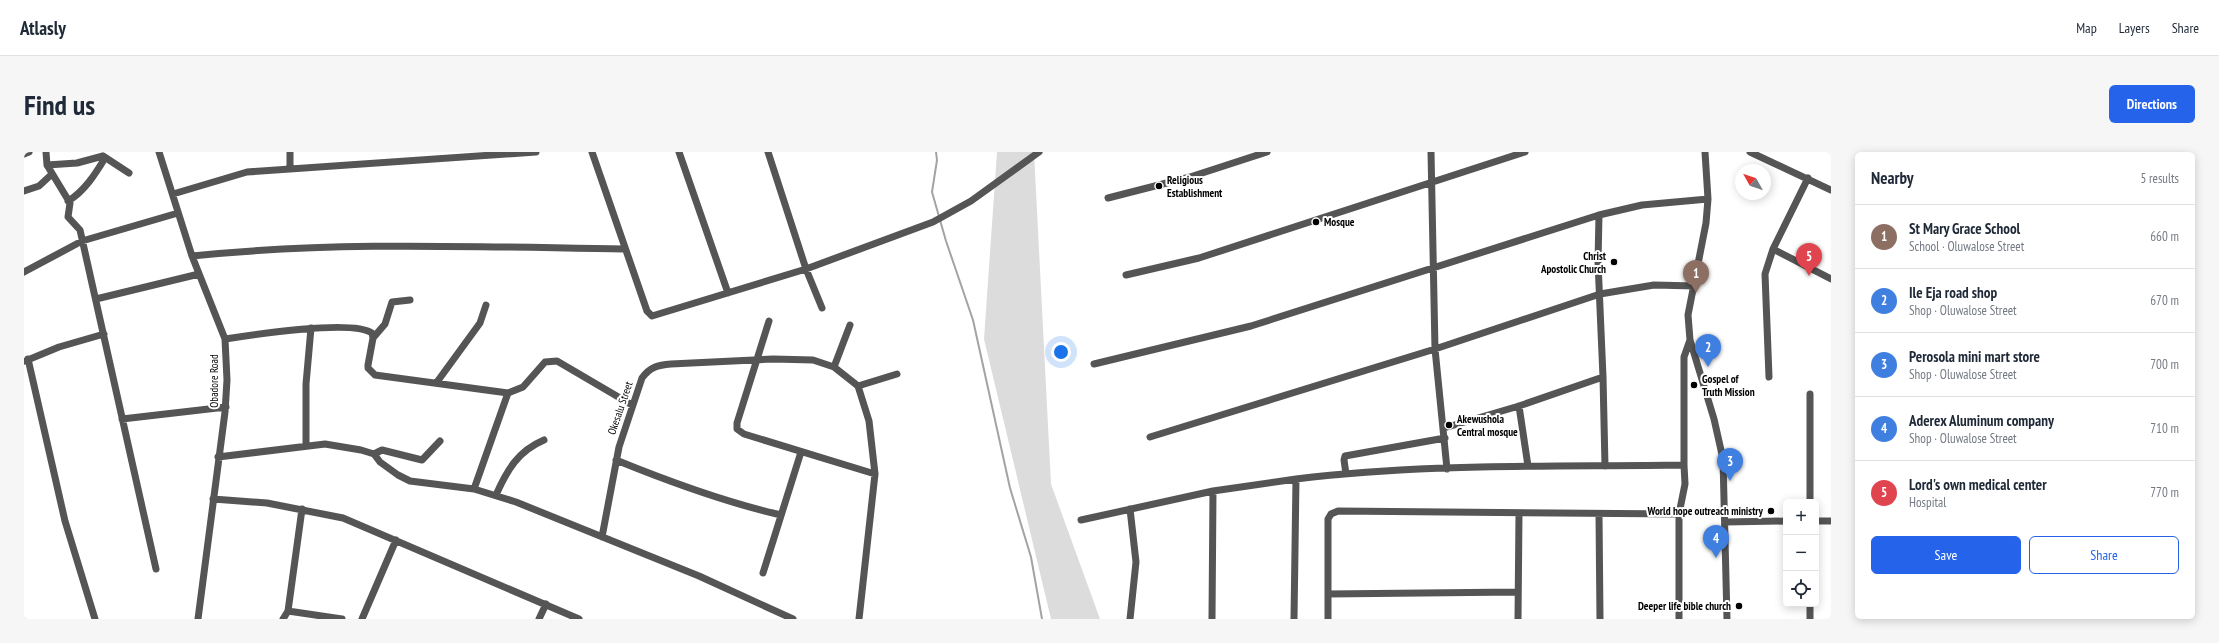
<!DOCTYPE html>
<meta charset="utf-8">
<style>
:root{--surface:#fff;--page:#f6f6f7;--text:#1f2937;--muted:#747a83;--line:#e0e1e3;--accent:#2563eb}
body{margin:0;font-family:"PT Sans Narrow",sans-serif;background:var(--page);color:var(--text)}
.controls{position:absolute;right:12px;bottom:12px;display:grid;overflow:hidden;border-radius:6px;box-shadow:0 2px 10px #0003}
.controls button{width:36px;height:36px;display:grid;place-items:center;padding:0;border:0;border-bottom:1px solid var(--line);background:var(--surface);color:var(--text);font:20px sans-serif}
.compass{position:absolute;left:1711px;top:12px;width:36px;height:36px;border-radius:50%;background:var(--surface);box-shadow:0 2px 10px #0003;rotate:310deg}
.you{position:absolute;left:1037px;top:200px;width:14px;height:14px;margin:-10px;border:3px solid #fff;border-radius:50%;background:#1a73e8;box-shadow:0 0 0 6px #1a73e833}
.badge{display:grid;place-items:center;width:26px;height:26px;border-radius:50%;background:var(--accent);color:#fff;font-size:13px;font-weight:700}
.pin{position:absolute;translate:-50% -33px;filter:drop-shadow(0 1px 2px #0008)}
.pin::after{content:'';position:absolute;top:21px;width:14px;height:12px;background:inherit;clip-path:polygon(0 0,100% 0,50% 100%)}
.list{margin:0;padding:0;list-style:none}
h2{display:flex;justify-content:space-between;align-items:center;height:52px;margin:0;padding:0 16px;font-size:17px}
h2 small{font-size:13px;font-weight:400;color:var(--muted)}
.list li{display:grid;grid-template-columns:26px 1fr auto;gap:12px;align-items:center;box-sizing:border-box;height:64px;padding:0 16px;border-top:1px solid var(--line)}
.list b{display:block;font-size:15px;white-space:nowrap}
.list p{margin:0;font-size:13px;white-space:nowrap;color:var(--muted)}
.list em{font-size:13px;font-style:normal;color:var(--muted)}
.actions{display:flex;gap:8px;padding:12px 16px}
.actions a{flex:1;padding:9px 0;border:1px solid var(--accent);border-radius:6px;text-align:center;font-size:14px;color:var(--accent)}
.actions .main{background:var(--accent);color:#fff}
.icon{flex:none;width:22px;height:22px;fill:none;stroke:currentColor;stroke-width:2;stroke-linecap:round;stroke-linejoin:round}
.map{position:relative;flex:none;width:1807px;height:467px;overflow:hidden;border-radius:6px}
header{display:flex;align-items:center;gap:24px;box-sizing:border-box;height:56px;padding:0 20px;background:var(--surface);border-bottom:1px solid var(--line)}
header strong{font-size:19px}
nav{display:flex;gap:22px;margin-inline-start:auto;font-size:14px}
.intro{display:flex;align-items:center;justify-content:space-between;box-sizing:border-box;height:96px;padding:0 24px}
h1{margin:0;font-size:28px}
.button{padding:10px 18px;border-radius:6px;background:var(--accent);color:#fff;font-size:14px;font-weight:700}
main{display:flex;gap:24px;padding:0 24px}
aside{flex:1;background:var(--surface);border-radius:6px;box-shadow:0 2px 10px #0003}
.map>svg:first-child{display:block}
.green{fill:#dcdcdc}
.lines{fill:none;stroke-linecap:round;stroke-linejoin:round}
.stream{stroke:#a3a3a3;stroke-width:2}
.minor{stroke:#555;stroke-width:7}
.poi-dot{fill:#000;stroke:#fff;stroke-width:1.5}
.labels{text-anchor:middle;stroke-width:4;stroke-linejoin:round;paint-order:stroke}
.poi-label{font-size:11px;font-weight:bold;fill:#000;stroke:#fff;text-anchor:start}
.street-label{font-size:11px;fill:#000;stroke:#fff}
</style>
<header>
<strong>Atlasly</strong>
<nav><a>Map</a><a>Layers</a><a>Share</a></nav>
</header>
<div class="intro"><h1>Find us</h1><a class="button">Directions</a></div>
<main>
<div class="map">
<svg width="1807" height="467" viewBox="0 0 1807 467">
<rect width="100%" height="100%" fill="#fff"/>
<!-- green -->
<path class="green" d="M973,0H1010L1027,332L1076,467H1027L960,187Z"/>
<g class="lines">
<!-- stream -->
<path class="stream" d="M912,0L913,8L908,40L922,89L949,168L986,336L1007,405L1018,467"/>
<!-- minor -->
<path class="minor" d="M22,0L23,13L46,51L44,65L56,78L132,417
M135,0L168,104L201,187L203,228L201,260L174,467
M568,0L623,159L628,164L782,117L909,70L947,49L1015,0
M655,0L704,141
M744,0L782,117L798,156
M1407,0L1411,197L1423,317
M1681,0L1684,47L1682,71L1664,163L1666,188L1690,267L1699,307L1703,467
M1726,0L1807,38
M0,2L5,0
M79,4L105,21
M23,13L53,11L79,4
M266,17V0
M0,39L15,34L28,22
M149,42L223,20L512,0
M1084,46L1166,25L1243,0
M44,49C60,40 72,21 81,6
M1575,63L1574,110L1579,225L1581,314
M1749,97L1807,127
M168,104C312,89 456,95 600,97
M0,120L58,89L154,61
M1102,123L1175,106L1501,0
M72,147L175,122
M745,169L713,271V277L720,282L851,322
M349,186L361,172L368,150L386,148
M201,187C227,183 328,167 348,181L349,186L344,213V216L351,223L484,241
M4,207L41,369L71,467
M1,209L35,195L80,182
M1070,212L1227,174L1575,63L1618,53L1684,47
M810,215L826,173
M1745,225L1741,122L1749,97L1784,26
M413,230L456,171L462,153
M834,234L873,222
M1786,242V350
M1495,254L1504,314
M98,267L202,255
M1420,276L1495,254L1579,225
M1126,285L1411,197L1576,142L1630,133L1671,134
M282,294V232L287,176
M350,302L358,298L398,308L416,289
M194,305L301,292L337,298L350,302L356,310L374,323L386,329L450,337L492,350L675,424L769,467
M592,308C646,330 700,350 757,363
M1322,322L1320,308L1321,304L1421,286
M450,337L484,241L499,235L521,210L533,209L608,253
M472,343C483,318 494,299 520,288
M189,347L243,351L319,366L555,467
M1575,362L1576,467
M1057,368L1189,339L1272,327
M1792,369H1807
M1701,370L1762,369
M578,385L595,295L618,226C626,215 634,213 647,212L749,207L789,208L810,215L834,234L845,269L851,322L835,467
M739,421L777,300
M1304,442L1493,440
M264,459L318,467
M259,467L264,459L278,357
M338,467L372,388
M515,467L522,452
M1106,467L1112,410L1106,357
M1188,467L1189,339
M1270,467L1272,327C1400,311 1531,315 1660,313
M1304,467V367L1307,362L1314,359L1655,362
M1494,467L1495,361
M1655,467V362L1661,332L1660,313V205L1666,188
M1786,467V452"/>
</g>
<!-- markers -->
<g class="poi-dot">
<circle cx="1135" cy="34" r="4"/>
<circle cx="1292" cy="70" r="4"/>
<circle cx="1590" cy="110" r="4"/>
<circle cx="1670" cy="233" r="4"/>
<circle cx="1425" cy="273" r="4"/>
<circle cx="1747" cy="359" r="4"/>
<circle cx="1715" cy="454" r="4"/>
</g>
<g class="labels">
<!-- poi labels -->
<g class="poi-label">
<text x="1143" y="32">Religious<tspan x="1143" dy="13">Establishment</tspan></text>
<text x="1300" y="74">Mosque</text>
<text x="1582" y="108" text-anchor="end">Christ<tspan x="1582" dy="13">Apostolic Church</tspan></text>
<text x="1678" y="231">Gospel of<tspan x="1678" dy="13">Truth Mission</tspan></text>
<text x="1433" y="271">Akewushola<tspan x="1433" dy="13">Central mosque</tspan></text>
<text x="1739" y="363" text-anchor="end">World hope outreach ministry</text>
<text x="1707" y="458" text-anchor="end">Deeper life bible church</text>
</g>
<!-- street labels -->
<g class="street-label">
<text transform="translate(190 229) rotate(-90)" y="4">Obadore Road</text>
<text transform="translate(596 256) rotate(-71)" y="4">Okesalu Street</text>
</g>
</g>
</svg>
<div class="controls">
<button>+</button>
<button>−</button>
<button><svg class="icon" aria-label="locate" viewBox="0 0 24 24"><circle cx="12" cy="12" r="6"/><path d="M12 2v4M12 18v4M2 12h4M18 12h4"/></svg></button>
</div>
<svg class="compass" viewBox="-18 -18 36 36"><path d="M0-13l5 13h-10z" fill="#e53935"/><path d="M0 13l5-13h-10z" fill="#747a83"/></svg>
<div class="you"></div>
<div class="pin badge" style="left:1672px;top:141px;background:#8d6e63">1</div>
<div class="pin badge" style="left:1684px;top:215px;background:#3f7fe0">2</div>
<div class="pin badge" style="left:1706px;top:329px;background:#3f7fe0">3</div>
<div class="pin badge" style="left:1692px;top:406px;background:#3f7fe0">4</div>
<div class="pin badge" style="left:1785px;top:124px;background:#e0444e">5</div>
</div>
<aside>
<h2>Nearby<small>5 results</small></h2>
<ul class="list">
<li><span class="badge" style="background:#8d6e63">1</span><div><b>St Mary Grace School</b><p>School · Oluwalose Street</p></div><em>660 m</em></li>
<li><span class="badge" style="background:#3f7fe0">2</span><div><b>Ile Eja road shop</b><p>Shop · Oluwalose Street</p></div><em>670 m</em></li>
<li><span class="badge" style="background:#3f7fe0">3</span><div><b>Perosola mini mart store</b><p>Shop · Oluwalose Street</p></div><em>700 m</em></li>
<li><span class="badge" style="background:#3f7fe0">4</span><div><b>Aderex Aluminum company</b><p>Shop · Oluwalose Street</p></div><em>710 m</em></li>
<li><span class="badge" style="background:#e0444e">5</span><div><b>Lord's own medical center</b><p>Hospital</p></div><em>770 m</em></li>
</ul>
<div class="actions"><a class="main">Save</a><a>Share</a></div>
</aside>
</main>
